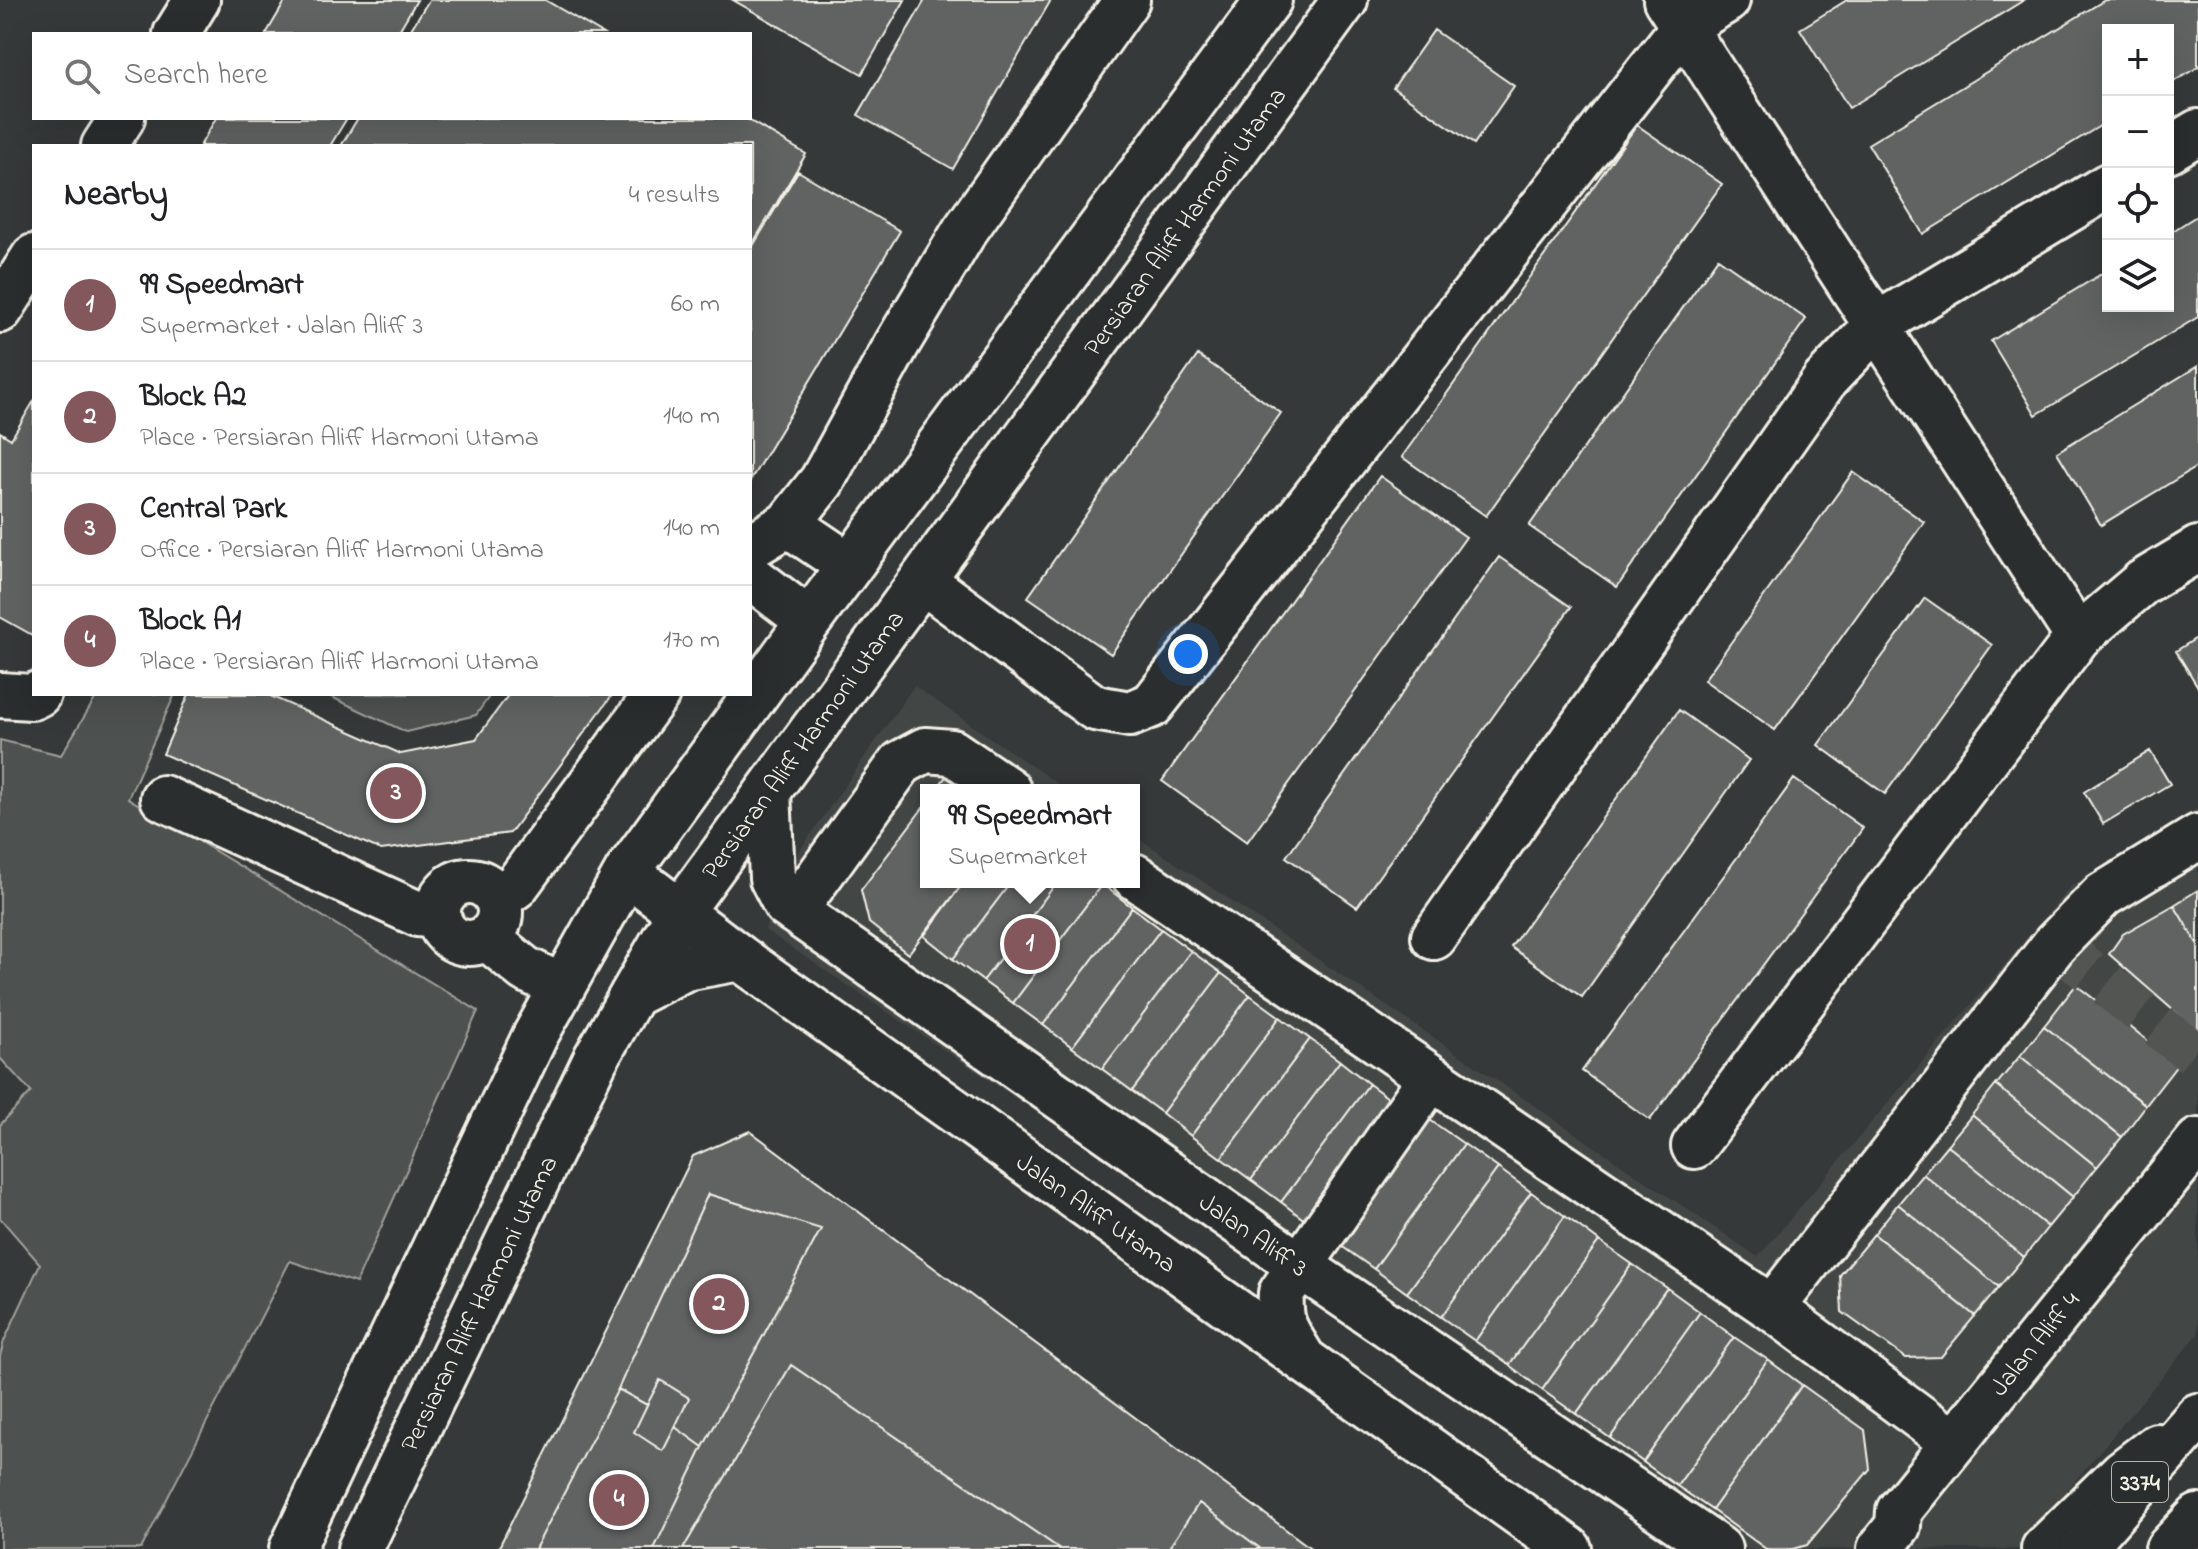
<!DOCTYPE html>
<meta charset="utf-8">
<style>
:root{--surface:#fff;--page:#f2f2f2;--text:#202124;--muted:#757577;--line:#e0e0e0;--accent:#84575d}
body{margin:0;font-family:"Indie Flower",sans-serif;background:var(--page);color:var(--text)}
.controls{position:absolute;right:24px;top:24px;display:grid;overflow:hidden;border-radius:0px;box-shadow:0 8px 32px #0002}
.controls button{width:72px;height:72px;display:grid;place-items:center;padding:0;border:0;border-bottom:2px solid var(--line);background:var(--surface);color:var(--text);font:40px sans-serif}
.you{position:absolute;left:1188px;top:654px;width:28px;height:28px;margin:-20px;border:6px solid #fff;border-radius:50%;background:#1a73e8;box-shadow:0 0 0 12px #1a73e833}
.badge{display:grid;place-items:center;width:52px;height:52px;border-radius:50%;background:var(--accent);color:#fff;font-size:26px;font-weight:700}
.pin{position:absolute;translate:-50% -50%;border:4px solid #fff;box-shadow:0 2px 8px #0006}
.popup{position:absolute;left:920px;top:784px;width:220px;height:104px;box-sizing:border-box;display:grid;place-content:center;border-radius:0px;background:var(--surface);filter:drop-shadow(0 2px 6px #0005);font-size:26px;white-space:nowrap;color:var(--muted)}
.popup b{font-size:30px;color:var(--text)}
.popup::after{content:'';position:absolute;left:50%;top:100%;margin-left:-16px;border:16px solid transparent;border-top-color:var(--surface)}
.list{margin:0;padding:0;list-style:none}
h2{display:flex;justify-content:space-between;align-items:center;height:104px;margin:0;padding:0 32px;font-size:34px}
h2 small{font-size:26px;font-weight:400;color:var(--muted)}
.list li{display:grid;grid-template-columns:52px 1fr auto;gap:24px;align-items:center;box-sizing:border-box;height:112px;padding:0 32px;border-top:2px solid var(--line)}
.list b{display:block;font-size:30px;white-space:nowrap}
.list p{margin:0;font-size:26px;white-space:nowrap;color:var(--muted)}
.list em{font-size:26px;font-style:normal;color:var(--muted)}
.icon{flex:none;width:44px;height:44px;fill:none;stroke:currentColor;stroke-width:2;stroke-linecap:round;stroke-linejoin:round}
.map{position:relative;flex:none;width:2198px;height:1549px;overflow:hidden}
.search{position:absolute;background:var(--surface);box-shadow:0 8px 32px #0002;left:32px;top:32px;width:720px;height:88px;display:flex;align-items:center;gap:20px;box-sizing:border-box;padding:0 28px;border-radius:0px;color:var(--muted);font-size:30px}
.panel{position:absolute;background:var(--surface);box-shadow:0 8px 32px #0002;left:32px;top:144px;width:720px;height:552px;border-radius:0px}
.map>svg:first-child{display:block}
.built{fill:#434645}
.green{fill:#4e514f;stroke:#a1a19c;stroke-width:2}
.building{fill:#616362;stroke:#f4f1e8;stroke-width:2}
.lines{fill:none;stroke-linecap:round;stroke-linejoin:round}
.minor-tunnel{stroke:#525553;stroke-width:44;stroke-dasharray:44 22;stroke-linecap:butt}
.minor-casing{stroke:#f4f1e8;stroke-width:50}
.major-casing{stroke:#f4f1e8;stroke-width:50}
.minor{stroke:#2a2d2e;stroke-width:44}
.major{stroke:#2a2d2e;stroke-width:44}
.labels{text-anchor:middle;stroke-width:6;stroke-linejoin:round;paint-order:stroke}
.shield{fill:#2a2d2e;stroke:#b7b6b0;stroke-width:2}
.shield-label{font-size:24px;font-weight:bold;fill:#f4f1e8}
.street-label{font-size:26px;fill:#f4f1e8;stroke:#2a2d2e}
</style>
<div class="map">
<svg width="2198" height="1549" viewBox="0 0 2198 1549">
<rect width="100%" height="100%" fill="#363939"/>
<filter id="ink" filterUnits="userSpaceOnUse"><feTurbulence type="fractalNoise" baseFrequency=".0125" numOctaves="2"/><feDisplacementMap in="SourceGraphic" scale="16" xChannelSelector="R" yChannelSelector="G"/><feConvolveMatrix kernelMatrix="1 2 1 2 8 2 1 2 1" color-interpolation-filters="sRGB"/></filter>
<g filter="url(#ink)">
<!-- built -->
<path class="built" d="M914,686L1067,790H926V882H1134V835L1758,1257L2071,886L2198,808V1334L2018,1549H1689L765,930L778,882Z"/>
<!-- green -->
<path class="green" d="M98,694H175L128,798L478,1011L356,1283L290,1261L141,1549H0V1356L4,1341L40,1264L0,1218V1125L31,1092L0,1058V740L61,755Z
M325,694H491L476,715L406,732Z"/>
<!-- building -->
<path class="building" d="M286,0H417L397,34H266Z
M429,0H545L603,34H408Z
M733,0H905L862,74Z
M925,0H1051L953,169L858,115Z
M1847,0H2024L1849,108L1800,29Z
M2105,0H2198V67L2168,85V30H2108V121L1923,234L1868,144Z
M1434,30L1514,86L1474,144L1393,88Z
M216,118H347L330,146H200Z
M358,118H745L806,154L750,248V146H341Z
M1637,125L1722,184L1486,516L1402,457Z
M798,171L900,231L750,481V251Z
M2198,215V317L2036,415L1991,341L2108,270V306H2168V234Z
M1718,258L1806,319L1617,587L1529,526Z
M1198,355L1281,413L1111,654L1028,597Z
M2198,366V466L2101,525L2057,452Z
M34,401V636L0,617V432L11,439Z
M1853,472L1924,522L1775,730L1704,680Z
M1380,476L1466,537L1247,842L1162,781Z
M1499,557L1571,607L1357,907L1286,857Z
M1925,598L1992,645L1885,794L1818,745Z
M2198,637V687L2176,651Z
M189,694H266L401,754L476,739L509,694H613L510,833L381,850L163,754Z
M1679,710L1749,760L1582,997L1511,947Z
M2150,751L2170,784L2103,824L2084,792Z
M950,771L976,790H936Z
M1794,779L1863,828L1650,1120L1582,1071Z
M926,804V882H964L908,954L869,923L861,890Z
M964,882H1011L953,959L924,936Z
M1011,882H1057L983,981L953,959Z
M1057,882H1099L1102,884L1013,1003L983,981Z
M1102,884L1132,907L1043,1025L1013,1003Z
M2198,890V945L2174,905Z
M2174,905L2198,945V1032L2109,954L2123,934Z
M1132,907L1161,929L1072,1047L1043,1025Z
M1161,929L1191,951L1102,1069L1072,1047Z
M1191,951L1221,973L1132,1091L1102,1069Z
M1221,973L1250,995L1162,1113L1132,1091Z
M2076,985L2178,1064L2146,1105L2044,1026Z
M1250,995L1280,1017L1191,1136L1162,1113Z
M1280,1017L1310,1039L1221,1158L1191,1136Z
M2044,1026L2146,1105L2122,1137L2020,1056Z
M1310,1039L1340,1061L1251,1180L1221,1158Z
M2020,1056L2122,1137L2097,1167L1996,1085Z
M1340,1061L1369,1084L1281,1202L1251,1180Z
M1369,1084L1399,1106L1310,1224L1281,1202Z
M1996,1085L2097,1167L2073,1197L1972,1115Z
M1972,1115L2073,1197L2048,1227L1947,1145Z
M1430,1120L1464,1144L1374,1269L1340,1245Z
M750,1131L1312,1549H1261L1199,1503L1168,1549H1060L791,1365L683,1549H498L693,1156Z
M1464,1144L1498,1168L1407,1293L1374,1269Z
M1947,1145L2048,1227L2024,1257L1923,1174Z
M1498,1168L1531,1192L1441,1317L1407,1293Z
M1923,1174L2024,1257L1999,1287L1898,1204Z
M1531,1192L1565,1216L1475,1341L1441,1317Z
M708,1194L821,1229L703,1447L675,1427L689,1398L660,1380L647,1405L618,1389Z
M1898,1204L1999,1287L1975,1316L1874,1234Z
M1565,1216L1599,1241L1509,1365L1475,1341Z
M1874,1234L1975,1316L1941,1357L1906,1358L1842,1312L1840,1275Z
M1599,1241L1632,1264L1542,1390L1509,1365Z
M1632,1264L1667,1288L1576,1414L1542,1390Z
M1667,1288L1700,1312L1610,1438L1576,1414Z
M1700,1312L1734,1337L1643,1462L1610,1438Z
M1734,1337L1768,1360L1677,1486L1643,1462Z
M1768,1360L1802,1385L1712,1510L1677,1486Z
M791,1365L1060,1549H683Z
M1802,1385L1865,1430L1870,1469L1807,1545L1793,1549H1766L1712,1510Z
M618,1389L647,1405L634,1432L663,1451L675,1427L703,1447L654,1549H535Z
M1199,1503L1261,1549H1168Z"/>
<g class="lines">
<!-- minor-tunnel -->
<path class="minor-tunnel" d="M2055,944L2198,1057"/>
<defs>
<path id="minor" d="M1666,0L2078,637
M176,34L197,0
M104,146L122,118
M2168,150L2198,132
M0,310L34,257
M788,524L850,566
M750,547L788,524L822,481L897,344L964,232L1127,0
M750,576L809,621
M922,580L1095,708L1130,714L1152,705L1684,26L1727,0
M0,695L32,697L38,694
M768,791L772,878L786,905L1299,1265L1719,1549
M163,798L418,914L438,916
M627,872L740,958L1569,1549
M1134,876L1772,1308L1953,1442
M438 912a31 31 0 1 1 62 0a31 31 0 1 1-62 0Z
M498,899L516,886L657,694
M794,911L901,763L925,750L952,752L1008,790
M1434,937L1825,380L1877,325L2108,186
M487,938L525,969L562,987
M632,995L685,968L740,958
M1694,1146L2078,637L2143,582L2198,549
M1772,1308L2055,944L2103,895L2198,837
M1302,1357C1286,1331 1279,1324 1281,1293L1430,1079
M292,1549L535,1036L627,872L809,621L1269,0
M360,1549L596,1058L680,912L1345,0
M1880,1549L1898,1526L1899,1511L2198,1141
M2044,1549L2123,1472L2157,1446"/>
<path id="major" d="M2082,1549L2198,1416
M2168,1549L2198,1517"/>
</defs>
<!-- minor casing -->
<use href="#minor" class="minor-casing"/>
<!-- major casing -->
<use href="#major" class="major-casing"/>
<!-- minor -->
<use href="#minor" class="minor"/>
<!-- major -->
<use href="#major" class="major"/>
</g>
</g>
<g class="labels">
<!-- shield labels -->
<rect class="shield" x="2112" y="1462" width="56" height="40" rx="6"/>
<g class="shield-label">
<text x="2140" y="1490">3374</text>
</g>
<!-- street labels -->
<g class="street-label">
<text transform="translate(1184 221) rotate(-54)" y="9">Persiaran Aliff Harmoni Utama</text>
<text transform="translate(802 744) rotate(-54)" y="9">Persiaran Aliff Harmoni Utama</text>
<text transform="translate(1097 1212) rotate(35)" y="9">Jalan Aliff Utama</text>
<text transform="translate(1254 1234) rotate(35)" y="9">Jalan Aliff 3</text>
<text transform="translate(478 1303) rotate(-64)" y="9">Persiaran Aliff Harmoni Utama</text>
<text transform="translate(2034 1343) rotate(-51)" y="9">Jalan Aliff 4</text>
</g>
</g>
</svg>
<div class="controls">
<button>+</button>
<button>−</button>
<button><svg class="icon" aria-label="locate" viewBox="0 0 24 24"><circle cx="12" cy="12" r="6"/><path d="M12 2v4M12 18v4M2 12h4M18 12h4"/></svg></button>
<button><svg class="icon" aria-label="layers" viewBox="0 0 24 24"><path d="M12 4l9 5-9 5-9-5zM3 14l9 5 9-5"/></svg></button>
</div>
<div class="you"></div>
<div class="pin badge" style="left:1030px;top:944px">1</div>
<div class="popup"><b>99 Speedmart</b>Supermarket</div>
<div class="pin badge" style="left:719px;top:1304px">2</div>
<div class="pin badge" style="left:396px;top:793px">3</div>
<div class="pin badge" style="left:619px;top:1500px">4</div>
<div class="search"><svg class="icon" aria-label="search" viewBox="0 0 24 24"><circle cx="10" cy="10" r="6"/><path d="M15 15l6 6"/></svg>Search here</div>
<section class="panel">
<h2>Nearby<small>4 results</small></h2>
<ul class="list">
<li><span class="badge">1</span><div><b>99 Speedmart</b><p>Supermarket · Jalan Aliff 3</p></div><em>60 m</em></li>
<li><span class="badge">2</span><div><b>Block A2</b><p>Place · Persiaran Aliff Harmoni Utama</p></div><em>140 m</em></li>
<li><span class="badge">3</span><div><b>Central Park</b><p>Office · Persiaran Aliff Harmoni Utama</p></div><em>140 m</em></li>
<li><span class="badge">4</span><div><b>Block A1</b><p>Place · Persiaran Aliff Harmoni Utama</p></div><em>170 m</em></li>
</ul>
</section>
</div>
